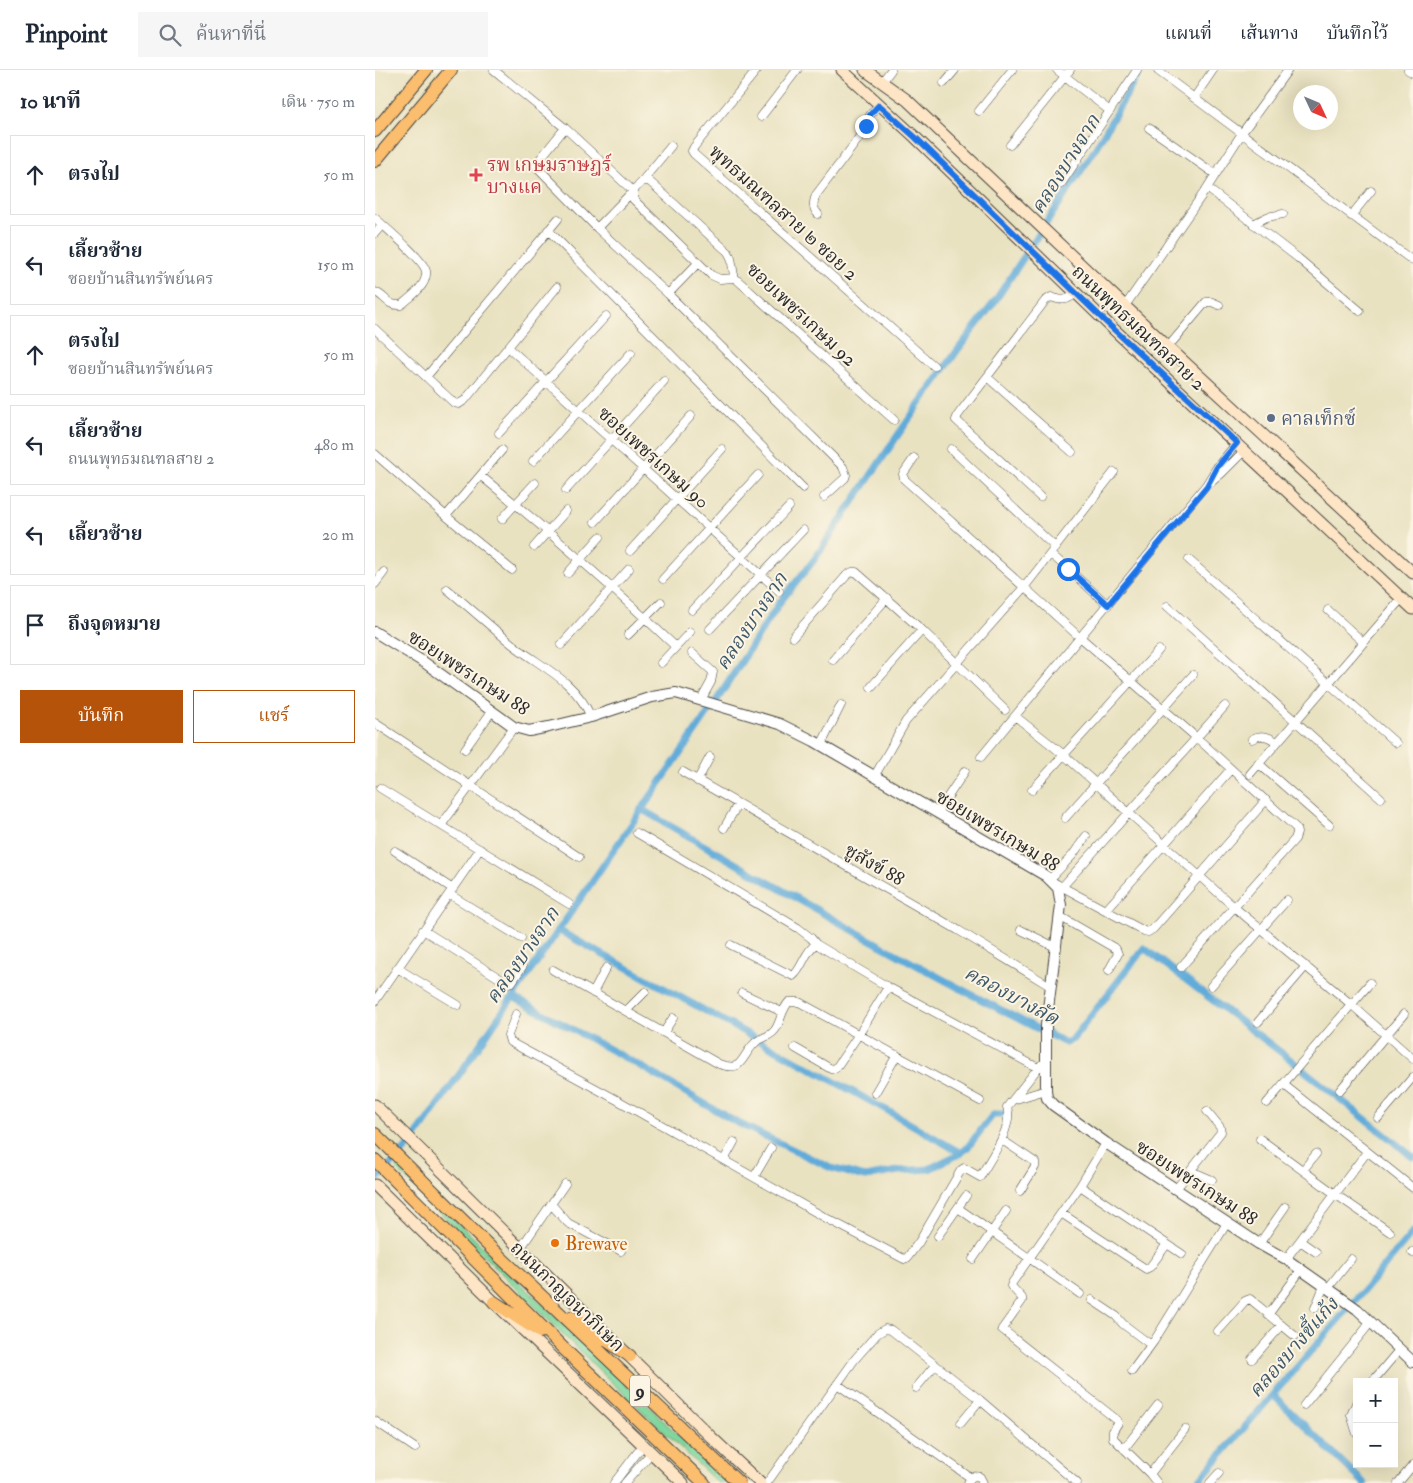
<!DOCTYPE html>
<html lang="th">
<meta charset="utf-8">
<style>
:root{--surface:#fff;--page:#f6f6f7;--text:#1f2937;--muted:#747a83;--line:#e0e1e3;--accent:#b45309}
body{margin:0;font-family:"IM FELL Double Pica","Noto Serif Thai",serif;background:var(--page);color:var(--text)}
.controls{position:absolute;right:15px;bottom:15px;display:grid;overflow:hidden;border-radius:0px;box-shadow:0 5px 20px #0002}
.controls button{width:45px;height:45px;display:grid;place-items:center;padding:0;border:0;border-bottom:1px solid var(--line);background:var(--surface);color:var(--text);font:25px sans-serif}
.compass{position:absolute;left:918px;top:15px;width:45px;height:45px;border-radius:50%;background:var(--surface);box-shadow:0 5px 20px #0002;rotate:134deg}
.stop{position:absolute;width:15px;height:15px;margin:-11px;border:4px solid #1a73e8;border-radius:50%;background:#fff}
.stop.end{background:#1a73e8;border-color:#fff;box-shadow:0 1px 5px #0008}
.list{margin:0;padding:0;list-style:none}
h2{display:flex;justify-content:space-between;align-items:center;height:65px;margin:0;padding:0 20px;font-size:21px}
h2 small{font-size:16px;font-weight:400;color:var(--muted)}
.list li{display:grid;grid-template-columns:32px 1fr auto;gap:15px;align-items:center;box-sizing:border-box;height:80px;margin:0 10px 10px;padding:0 10px;border:1px solid var(--line);border-radius:0px}
.list b{display:block;font-size:19px;white-space:nowrap}
.list p{margin:0;font-size:16px;white-space:nowrap;color:var(--muted)}
.list em{font-size:16px;font-style:normal;color:var(--muted)}
.actions{display:flex;gap:10px;padding:15px 20px}
.actions a{flex:1;padding:11px 0;border:1px solid var(--accent);border-radius:0px;text-align:center;font-size:18px;color:var(--accent)}
.actions .main{background:var(--accent);color:#fff}
.icon{flex:none;width:28px;height:28px;fill:none;stroke:currentColor;stroke-width:2;stroke-linecap:round;stroke-linejoin:round}
.map{position:relative;flex:none;width:1038px;height:1413px;overflow:hidden}
header{display:flex;align-items:center;gap:30px;box-sizing:border-box;height:70px;padding:0 25px;background:var(--surface);border-bottom:1px solid var(--line)}
header strong{font-size:24px}
nav{display:flex;gap:28px;margin-inline-start:auto;font-size:18px}
.search{width:350px;height:45px;background:var(--page);display:flex;align-items:center;gap:12px;box-sizing:border-box;padding:0 18px;border-radius:0px;color:var(--muted);font-size:19px}
main{display:flex}
aside{flex:1;background:var(--surface)}
.map>svg:first-child{display:block}
.green{fill:#7ed79d;stroke:#548164}
.lines{fill:none;stroke-linecap:round;stroke-linejoin:round}
.canal{stroke:#60abd9;stroke-width:7}
.minor-casing{stroke:#484642;stroke-width:9}
.tertiary-casing{stroke:#484642;stroke-width:12}
.secondary-casing{stroke:#484642;stroke-width:13}
.primary-casing{stroke:#484642;stroke-width:14}
.trunk-casing{stroke:#484642;stroke-width:14}
.minor{stroke:#fff;stroke-width:8}
.tertiary{stroke:#fff;stroke-width:10}
.secondary{stroke:#fde5c5;stroke-width:11}
.primary{stroke:#fbbd6e;stroke-width:12}
.trunk{stroke:#fbbd6e;stroke-width:12}
.route{stroke:#1a73e8;stroke-width:6}
.health-dot{fill:#e0444e;stroke:#fcf5e5;stroke-width:2}
.service-dot{fill:#5c6f8a;stroke:#fcf5e5;stroke-width:2}
.food-dot{fill:#e8710a;stroke:#fcf5e5;stroke-width:2}
.labels{text-anchor:middle;stroke-width:4;stroke-linejoin:round;paint-order:stroke}
.shield{fill:#fcf5e5;stroke:#6a6863;stroke-width:1}
.shield-label{font-size:18px;font-weight:bold;fill:#2b2b2b}
.health-label{font-size:19px;fill:#be3a42;stroke:#fcf5e5;text-anchor:start}
.street-label{font-size:19px;fill:#2b2b2b;stroke:#fcf5e5}
.service-label{font-size:19px;fill:#4e5e75;stroke:#fcf5e5;text-anchor:start}
.food-label{font-size:19px;fill:#c56008;stroke:#fcf5e5;text-anchor:start}
.water-label{font-size:20px;font-style:italic;fill:#3e5868;stroke:#fcf5e5}
</style>
<header>
<strong>Pinpoint</strong>
<div class="search"><svg class="icon" aria-label="search" viewBox="0 0 24 24"><circle cx="10" cy="10" r="6"/><path d="M15 15l6 6"/></svg>ค้นหาที่นี่</div>
<nav><a>แผนที่</a><a>เส้นทาง</a><a>บันทึกไว้</a></nav>
</header>
<main>
<aside>
<h2>10 นาที<small>เดิน · 750 m</small></h2>
<ul class="list">
<li><svg class="icon" aria-label="ahead" viewBox="0 0 24 24"><path d="M12 20V5M6 11l6-6 6 6"/></svg><div><b>ตรงไป</b></div><em>50 m</em></li>
<li><svg class="icon" aria-label="left" viewBox="0 0 24 24"><path d="M17 20v-9H6M10 6l-5 5 5 5"/></svg><div><b>เลี้ยวซ้าย</b><p>ซอยบ้านสินทรัพย์นคร</p></div><em>150 m</em></li>
<li><svg class="icon" aria-label="ahead" viewBox="0 0 24 24"><path d="M12 20V5M6 11l6-6 6 6"/></svg><div><b>ตรงไป</b><p>ซอยบ้านสินทรัพย์นคร</p></div><em>50 m</em></li>
<li><svg class="icon" aria-label="left" viewBox="0 0 24 24"><path d="M17 20v-9H6M10 6l-5 5 5 5"/></svg><div><b>เลี้ยวซ้าย</b><p>ถนนพุทธมณฑลสาย 2</p></div><em>480 m</em></li>
<li><svg class="icon" aria-label="left" viewBox="0 0 24 24"><path d="M17 20v-9H6M10 6l-5 5 5 5"/></svg><div><b>เลี้ยวซ้าย</b></div><em>20 m</em></li>
<li><svg class="icon" aria-label="arrive" viewBox="0 0 24 24"><path d="M6 21V4h12l-3 4 3 4H6"/></svg><div><b>ถึงจุดหมาย</b></div></li>
</ul>
<div class="actions"><a class="main">บันทึก</a><a>แชร์</a></div>
</aside>
<div class="map">
<svg width="1038" height="1413" viewBox="0 0 1038 1413">
<rect width="100%" height="100%" fill="#fcf5e5"/>
<filter id="ink" filterUnits="userSpaceOnUse"><feTurbulence type="fractalNoise" baseFrequency=".02" numOctaves="2"/><feDisplacementMap in="SourceGraphic" scale="10" xChannelSelector="R" yChannelSelector="G"/><feConvolveMatrix kernelMatrix="1 2 1 2 8 2 1 2 1" color-interpolation-filters="sRGB"/></filter>
<filter id="wash" filterUnits="userSpaceOnUse"><feTurbulence type="fractalNoise" baseFrequency=".0096" numOctaves="4" result="noise"/><feDisplacementMap in="SourceGraphic" scale="20" xChannelSelector="R" yChannelSelector="G"/><feGaussianBlur stdDeviation="1.12" result="paint"/><feColorMatrix in="noise" values="0 0 0 0 0 0 0 0 0 0 0 0 0 0 0 0 0 1.4 0 .05"/><feComposite in="paint" operator="in"/></filter>
<g filter="url(#wash)">
<rect width="100%" height="100%" fill="#e9e2c1"/>
<!-- green -->
<path class="green" d="M24,1096L353,1413H343L228,1304L21,1099Z"/>
<g class="lines">
<!-- canal -->
<path class="canal" d="M266,739C406,820 546,901 691,973L698,969L769,878L916,990L1038,1087
M183,860L515,1042L586,1083L592,1078L617,1046L621,1044H627
M138,927L267,997L359,1051L456,1098L490,1107L523,1101L554,1099L586,1083
M0,1111L35,1074L86,1002L340,633L405,532L439,490L525,362L582,281L620,231L717,84L766,0
M898,1325L989,1413
M822,1413C893,1328 968,1247 1038,1162"/>
</g>
</g>
<g filter="url(#ink)">
<g class="lines">
<defs>
<path id="minor" d="M119,0L190,58L258,121L267,111H274L353,182C359,191 356,198 360,208L519,350
M382,0L319,77L317,81L319,84L559,296
M682,0L735,41
M1033,0L1038,3
M783,1L1038,191
M507,12L516,0
M569,13L580,0
M819,28L838,0
M604,41L637,0
M386,47L422,0
M190,58L161,94V96L222,158
M774,58L840,104
M635,75L695,0
M267,111L296,76
M686,114L762,0
M832,118L923,188L985,241
M258,121L222,158L293,224
M258,121V129L336,205L345,209L360,208
M443,144C437,138 438,132 441,125L481,72L488,61L495,45L504,35
M976,146L996,121
M0,148C11,158 48,189 51,201C53,215 35,228 26,235C11,236 11,226 0,222
M878,154L892,147L908,144
M173,160L428,418
M0,163L7,155
M323,193L293,224L468,397L471,405L470,408L449,427
M750,236L832,118L867,63L913,0
M0,259L79,333L84,334L90,330L182,217
M133,277L404,521
M793,277L831,232H837L844,235
M51,307L183,149
M612,307L697,382
M124,363L231,246
M576,379L681,478
M0,384L71,446L137,500
M539,388L528,404L529,409L700,563
M158,391L256,283
M106,406C173,460 238,518 301,577
M834,414L847,403L869,381
M191,420L289,311
M665,427L581,350L583,345L670,231L676,227C687,231 692,231 701,223
M71,446L127,380
M127,449L160,413
M220,452L316,346
M159,477L191,441
M255,481L347,379
M676,484L733,535
M814,490L1021,673
M193,503L225,467
M288,509L383,405
M0,514L9,502
M72,519C94,537 115,556 137,574C166,597 200,610 216,647
M792,536L1006,728
M317,540L414,437
M953,540L988,572
M335,559L428,460
M253,565L286,532
M418,567L472,505L477,502H481L547,560L630,640
M705,567L822,668L921,758L922,763L920,769L806,897
M186,575L254,499
M317,583L338,602L336,612L326,630
M458,590L512,528
M286,593L315,562
M496,617L547,560
M640,646L689,685L859,837L977,935L1038,989
M0,653L204,787
M877,669C885,664 894,666 901,672
M446,675L466,635
M90,679L117,641
M606,687L831,415L842,397L862,373
M883,693L954,755
M308,702L583,860L675,916
M875,704L1027,528
M499,707L531,651L651,515L739,402
M322,711L335,687
M5,718L194,834
M657,720L784,580
M562,743L590,701
M690,748L818,605
M67,754L139,657
M349,758L363,734
M262,763L423,858L436,868L441,874L513,917L663,998L666,995
M20,781L78,819
M675,809L697,786L711,766
M680,813L769,861L773,862L778,859L891,730
M687,817L850,636
M74,824L146,868
M731,840L856,699
M686,847L741,879L743,884L734,900
M48,860L132,913L137,912L147,897
M646,860L682,878
M356,875L418,906C428,898 429,882 441,874
M22,898L83,935
M178,900L344,994C369,1003 365,987 380,973C385,968 395,967 400,960C406,952 406,940 414,932H424L605,1031
M836,916L912,830
M218,923L231,898
M367,923L407,942
M0,931L105,779
M251,941L270,922
M141,944L133,965L135,972L244,1031L451,1148L529,1189L532,1188L544,1172L586,1100L589,1098L605,1107C615,1089 639,1057 632,1037L663,998
M883,952L931,896
M289,962L298,948
M420,978L456,999L461,998L484,964L513,917
M908,1014L1038,1118
M965,1020L1029,944
M500,1023L522,985
M638,1030L671,1020
M892,1033L995,913
M1003,1048L1038,1007
M885,1069L960,1124L1015,1162
M627,1070L660,1092V1097L645,1121
M731,1073L705,1116L637,1213L636,1216L647,1228V1231L627,1259L742,1350L743,1353L738,1361V1368L775,1404L782,1413
M349,1090L359,1072
M928,1100L941,1084
M816,1101L837,1110
M379,1107L396,1078
M705,1116L807,1184
M801,1119L846,1062L845,1057L832,1041
M176,1134L193,1153L246,1181
M583,1138L705,1224
M686,1143L771,1199L775,1197L792,1174
M563,1166L591,1126
M925,1171L941,1182
M884,1174L910,1137
M145,1179L190,1114
M1037,1182L1038,1183
M598,1189L631,1141
M911,1189L992,1082
M953,1218L976,1189
M717,1230L741,1246L748,1254L776,1275
M940,1238L949,1216
M893,1245L926,1200
M843,1261L870,1231L875,1229L920,1266
M877,1289L906,1256
M757,1301L779,1271L852,1153
M997,1312L1024,1280
M462,1314L596,1408
M541,1318L560,1295
M982,1331L976,1345L982,1364
M929,1335L996,1252
M0,1351L40,1378
M586,1353L605,1330
M749,1379L783,1335
M775,1404L810,1359
M239,1413L269,1374
M250,1413L277,1382
M392,1413L480,1289L502,1264L510,1259L516,1260L605,1330L702,1413
M593,1413C595,1407 599,1405 605,1407L608,1413
M835,1413L844,1403
M1023,1413L1038,1395"/>
<path id="tertiary" d="M0,562L50,593L139,657L154,661L174,657L216,647L277,627L301,623L405,654L439,671L671,806L683,818L686,835L671,955V1020L672,1028L678,1035L731,1073L884,1174L911,1189L982,1239L1038,1292"/>
<path id="secondary" d="M467,0L540,67L732,253L1038,539
M490,0L532,30L793,277L1038,503
M0,1035L336,1367L385,1413
M0,1115L119,1232L308,1413"/>
<path id="primary" d="M0,61L51,0
M0,91L76,0"/>
<path id="trunk" d="M0,1064L119,1181L364,1413
M0,1090L188,1278L329,1413
M119,1232L165,1262
M196,1247L255,1286"/>
</defs>
<!-- minor casing -->
<use href="#minor" class="minor-casing"/>
<!-- tertiary casing -->
<use href="#tertiary" class="tertiary-casing"/>
<!-- secondary casing -->
<use href="#secondary" class="secondary-casing"/>
<!-- primary casing -->
<use href="#primary" class="primary-casing"/>
<!-- trunk casing -->
<use href="#trunk" class="trunk-casing"/>
<!-- minor -->
<use href="#minor" class="minor"/>
<!-- tertiary -->
<use href="#tertiary" class="tertiary"/>
<!-- secondary -->
<use href="#secondary" class="secondary"/>
<!-- primary -->
<use href="#primary" class="primary"/>
<!-- trunk -->
<use href="#trunk" class="trunk"/>
</g>
</g>
<g class="lines" filter="url(#ink)">
<!-- route -->
<path class="route" d="M491,56C492,47 497,42 504,35L540,67L732,253L862,373L842,397L832,416L733,535L693,499"/>
</g>
<!-- markers -->
<path class="health-dot" d="M98.5 97.5h5v5h5v5h-5v5h-5v-5h-5v-5h5z"/>
<circle class="service-dot" cx="896" cy="348" r="5"/>
<circle class="food-dot" cx="180" cy="1173" r="5"/>
<g class="labels">
<!-- shield labels -->
<rect class="shield" x="255" y="1305.5" width="20" height="31" rx="4"/>
<g class="shield-label">
<text x="265" y="1327">9</text>
</g>
<!-- health labels -->
<g class="health-label">
<text x="112" y="101">รพ เกษมราษฎร์<tspan x="112" dy="22">บางแค</tspan></text>
</g>
<!-- street labels -->
<g class="street-label">
<text transform="translate(409 142) rotate(42)" y="7">พุทธมณฑลสาย ๒ ซอย 2</text>
<text transform="translate(427 244) rotate(43)" y="7">ซอยเพชรเกษม 92</text>
<text transform="translate(764 257) rotate(43)" y="7">ถนนพุทธมณฑลสาย 2</text>
<text transform="translate(279 387) rotate(42)" y="7">ซอยเพชรเกษม 90</text>
<text transform="translate(94 602) rotate(33)" y="7">ซอยเพชรเกษม 88</text>
<text transform="translate(623 760) rotate(31)" y="7">ซอยเพชรเกษม 88</text>
<text transform="translate(500 794) rotate(30)" y="7">ชูสังข์ 88</text>
<text transform="translate(822 1112) rotate(33)" y="7">ซอยเพชรเกษม 88</text>
<text transform="translate(193 1226) rotate(44)" y="7">ถนนกาญจนาภิเษก</text>
</g>
<!-- service labels -->
<g class="service-label">
<text x="906" y="355">คาลเท็กซ์</text>
</g>
<!-- food labels -->
<g class="food-label">
<text x="190" y="1180">Brewave</text>
</g>
<!-- water labels -->
<g class="water-label">
<text transform="translate(690 94) rotate(-58)" y="7">คลองบางจาก</text>
<text transform="translate(376 551) rotate(-56)" y="7">คลองบางจาก</text>
<text transform="translate(147 885) rotate(-55)" y="7">คลองบางจาก</text>
<text transform="translate(637 925) rotate(28)" y="7">คลองบางลัด</text>
<text transform="translate(918 1277) rotate(-49)" y="7">คลองบางขี้แก้ง</text>
</g>
</g>
</svg>
<div class="controls">
<button>+</button>
<button>−</button>
</div>
<svg class="compass" viewBox="-18 -18 36 36"><path d="M0-13l5 13h-10z" fill="#e53935"/><path d="M0 13l5-13h-10z" fill="#747a83"/></svg>
<div class="stop" style="left:693px;top:499px"></div>
<div class="stop end" style="left:491px;top:56px"></div>
</div>
</main>
